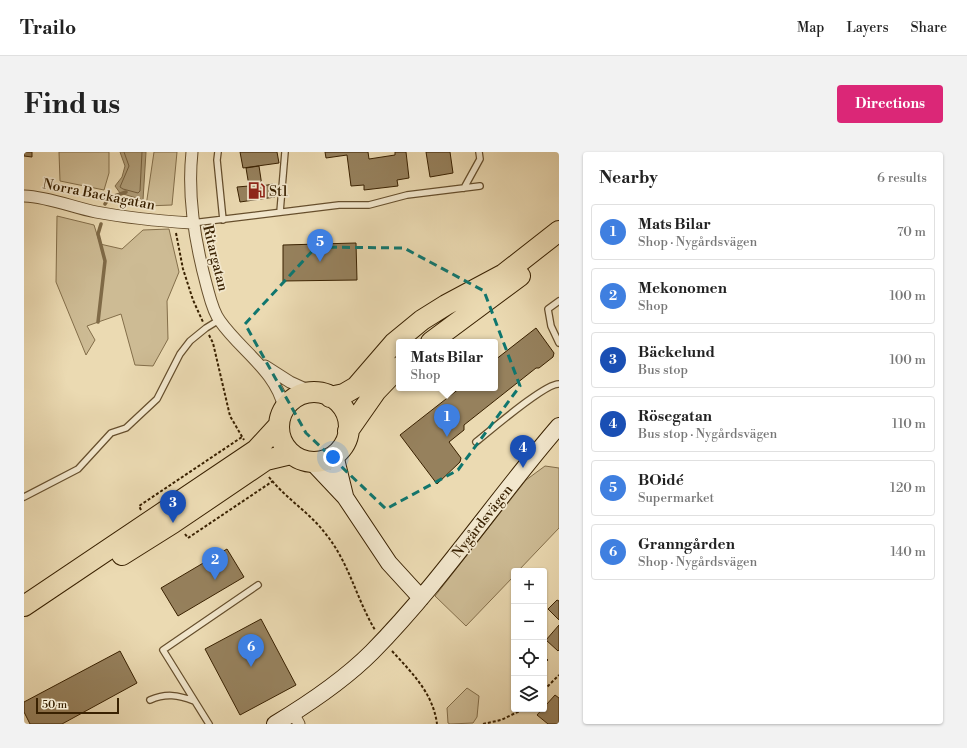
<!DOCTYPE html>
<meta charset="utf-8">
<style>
:root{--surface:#fff;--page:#f2f2f2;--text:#222;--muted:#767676;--line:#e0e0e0;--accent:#db2777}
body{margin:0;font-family:"Libre Bodoni",serif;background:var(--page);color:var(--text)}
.controls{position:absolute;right:12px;bottom:12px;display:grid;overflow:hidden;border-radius:4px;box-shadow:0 1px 3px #0004}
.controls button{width:36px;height:36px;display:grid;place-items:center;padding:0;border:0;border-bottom:1px solid var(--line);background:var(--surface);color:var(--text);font:20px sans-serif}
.scale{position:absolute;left:12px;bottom:10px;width:83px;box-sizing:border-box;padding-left:4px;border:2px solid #392101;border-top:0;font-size:11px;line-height:14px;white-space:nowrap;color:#392101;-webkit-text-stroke:3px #f2e7cd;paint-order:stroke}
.you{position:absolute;left:309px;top:305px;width:14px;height:14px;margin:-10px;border:3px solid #fff;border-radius:50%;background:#1a73e8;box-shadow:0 0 0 6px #1a73e833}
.badge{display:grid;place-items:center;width:26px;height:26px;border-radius:50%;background:var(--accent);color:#fff;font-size:13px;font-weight:700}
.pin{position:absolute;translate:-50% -33px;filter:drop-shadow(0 1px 2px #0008)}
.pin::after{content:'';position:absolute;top:21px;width:14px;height:12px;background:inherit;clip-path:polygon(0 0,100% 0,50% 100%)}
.popup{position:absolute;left:372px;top:187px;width:102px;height:52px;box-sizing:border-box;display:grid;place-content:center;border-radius:4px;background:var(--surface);filter:drop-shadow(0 1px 3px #0005);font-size:13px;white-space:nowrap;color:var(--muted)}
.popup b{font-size:15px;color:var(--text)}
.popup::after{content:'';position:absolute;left:50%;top:100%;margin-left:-8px;border:8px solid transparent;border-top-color:var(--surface)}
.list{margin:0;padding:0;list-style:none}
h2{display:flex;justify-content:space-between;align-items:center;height:52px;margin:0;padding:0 16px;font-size:17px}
h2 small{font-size:13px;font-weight:400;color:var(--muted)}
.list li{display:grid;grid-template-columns:26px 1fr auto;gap:12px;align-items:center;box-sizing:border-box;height:56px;margin:0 8px 8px;padding:0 8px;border:1px solid var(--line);border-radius:4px}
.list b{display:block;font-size:15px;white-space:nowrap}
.list p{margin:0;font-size:13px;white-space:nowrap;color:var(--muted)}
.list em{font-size:13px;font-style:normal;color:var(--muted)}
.icon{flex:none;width:22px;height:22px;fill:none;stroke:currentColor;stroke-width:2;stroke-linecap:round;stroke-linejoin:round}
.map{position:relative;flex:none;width:535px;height:572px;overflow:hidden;border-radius:4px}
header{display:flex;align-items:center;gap:24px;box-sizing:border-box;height:56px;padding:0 20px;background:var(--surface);border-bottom:1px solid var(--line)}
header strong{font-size:19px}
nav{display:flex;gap:22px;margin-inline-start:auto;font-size:14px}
.intro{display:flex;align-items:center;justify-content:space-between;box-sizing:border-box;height:96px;padding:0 24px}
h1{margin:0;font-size:28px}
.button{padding:10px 18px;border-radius:4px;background:var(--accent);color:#fff;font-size:14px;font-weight:700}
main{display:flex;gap:24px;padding:0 24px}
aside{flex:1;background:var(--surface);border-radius:4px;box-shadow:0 1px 3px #0004}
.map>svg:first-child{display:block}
.green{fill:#cdbb94;stroke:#836e4a}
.water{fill:#ae9b76;stroke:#7f6a47}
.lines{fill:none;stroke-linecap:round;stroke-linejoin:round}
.shore{stroke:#745e3c;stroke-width:1}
.stream{stroke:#7f6a47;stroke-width:3.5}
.building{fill:#96815d;stroke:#392101}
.lane-casing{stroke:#664f2d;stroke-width:8}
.street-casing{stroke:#664f2d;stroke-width:13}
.secondary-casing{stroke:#392101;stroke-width:18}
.highway-casing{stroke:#392101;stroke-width:22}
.path{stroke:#392101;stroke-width:2;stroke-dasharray:3 2;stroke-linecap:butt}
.lane{stroke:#f2e7cd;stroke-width:5.5}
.street{stroke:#f2e7cd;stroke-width:11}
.secondary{stroke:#f2e7cd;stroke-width:16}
.highway{stroke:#ebdab2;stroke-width:20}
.marked{fill:none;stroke:#0f766e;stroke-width:3;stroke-dasharray:8 5;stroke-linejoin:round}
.labels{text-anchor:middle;stroke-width:3.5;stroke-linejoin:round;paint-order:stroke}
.poi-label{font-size:14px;fill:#392101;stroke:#f2e7cd;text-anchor:start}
.street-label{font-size:14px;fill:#392101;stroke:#f2e7cd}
</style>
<header>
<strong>Trailo</strong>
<nav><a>Map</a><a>Layers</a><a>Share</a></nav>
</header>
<div class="intro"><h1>Find us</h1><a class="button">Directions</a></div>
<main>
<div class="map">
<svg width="535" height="572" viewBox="0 0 535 572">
<rect width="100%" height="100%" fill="#ebdab2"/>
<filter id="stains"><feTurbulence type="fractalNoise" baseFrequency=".005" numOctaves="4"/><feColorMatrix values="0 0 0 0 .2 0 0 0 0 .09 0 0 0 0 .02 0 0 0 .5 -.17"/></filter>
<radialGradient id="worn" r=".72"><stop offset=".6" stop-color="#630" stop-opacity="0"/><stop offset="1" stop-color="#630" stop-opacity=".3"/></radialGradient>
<!-- green -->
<path class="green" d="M35,0H85V21L80,38L36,29Z
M130,0H153L148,53L122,54Z
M33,64L70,73L76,92L98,97L119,78L145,77L155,120L143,149L144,187L129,214L111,213L97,162L63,174L71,188L62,203L32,130Z
M521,314L535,316V376L494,419H490V424L442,474L411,444L502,328Z
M443,536L455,544L453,565L449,571L426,572L424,571L423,556Z"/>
<!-- water -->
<path class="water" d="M96,0H122L119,48L96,41L91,34L98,25L101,14Z"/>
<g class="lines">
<!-- shore -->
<path class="shore" d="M100,0L105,14L96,35L99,37L114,41L116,39L118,0"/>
<!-- stream -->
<path class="stream" d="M81,52L85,46L102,40
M74,170L81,109L74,82L77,72"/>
</g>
<!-- building -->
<path class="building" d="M0,0H8V5L0,4Z
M216,0H253L255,11L219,16Z
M301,0H344L345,7L371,3V0H382L385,26L373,28L374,34L340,38V33L327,34L323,3L302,6Z
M402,0H426L429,21L406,25Z
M235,14L238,34L249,32L251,45L216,50L213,35L225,34L222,16Z
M332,91L333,128L259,129V93Z
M512,176L530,201L529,205L515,216H512L440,273V278L425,290L437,306L436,310L413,332L376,283L436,236H471V208Z
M203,397L220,425L154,464L137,436Z
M533,448L535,449V468L524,457Z
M237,467L272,533L216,563L181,497Z
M535,473V498L534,499L522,488Z
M96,499L113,531L38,572H6L0,560V550Z
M520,504L524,508L520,512Z
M531,543L535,546V572H524L513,563Z"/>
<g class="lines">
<defs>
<path id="lane" d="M194,0L193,8L199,68
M440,36L456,7L455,0
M256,60L261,0
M168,71L315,53H345L383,43L456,34
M535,149L524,157L527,174L535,191
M452,290C466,279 521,231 535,232
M0,345L54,317L87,281L102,276L133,247L156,202L166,189L182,176L195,168
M126,548C142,541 154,543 170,549
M185,572L139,498L234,433"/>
<path id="street" d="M168,0C163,46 171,91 183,135C186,146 189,160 196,169C217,199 252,219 260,256
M0,44C25,45 48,55 72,60C104,66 136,69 168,71
M241,214L266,230L288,240
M269,561L275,572"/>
<path id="secondary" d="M311,303L321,344
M288,310L321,345L365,411L397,446
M251,572C286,551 319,529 348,500C417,430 471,348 535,274"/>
<path id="highway" d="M407,190L496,124
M255 275a35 35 0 1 1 70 0a35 35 0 1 1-70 0Z
M306,245L320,242L332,235L370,191L398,168L422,153L480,122L535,79
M324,279L352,239L375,215
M98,403L149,371L242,308L267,302
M0,454L232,298L255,273"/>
</defs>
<!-- lane casing -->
<use href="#lane" class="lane-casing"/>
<!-- street casing -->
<use href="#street" class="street-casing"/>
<!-- secondary casing -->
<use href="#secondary" class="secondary-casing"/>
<!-- highway casing -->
<use href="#highway" class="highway-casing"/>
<!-- path -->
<path class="path" d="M152,81L159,117L169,148L179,170
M185,183L189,191L206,264L220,288
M245,325C261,346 285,360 301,381C325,410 332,446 351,478
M117,358L115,354L218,285
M161,382L164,386L249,329
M368,499C388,521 409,541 413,572
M520,538L535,523
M459,572L477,568L500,557"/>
<!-- lane -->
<use href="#lane" class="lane"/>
<!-- street -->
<use href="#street" class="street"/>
<!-- secondary -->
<use href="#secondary" class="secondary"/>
<!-- highway -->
<use href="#highway" class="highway"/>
</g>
<!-- marked area -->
<path class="marked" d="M292,95L380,96L460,139L496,234L434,318L362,357L282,281L221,172Z"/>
<!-- icons -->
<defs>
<symbol id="fuel-bare" viewBox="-9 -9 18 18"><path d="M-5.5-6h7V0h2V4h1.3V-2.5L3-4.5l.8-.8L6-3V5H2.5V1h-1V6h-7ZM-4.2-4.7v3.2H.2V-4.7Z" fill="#8f2418" stroke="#f2e7cd" stroke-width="2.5" paint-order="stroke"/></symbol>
</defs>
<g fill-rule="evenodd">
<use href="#fuel-bare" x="220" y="26" width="25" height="25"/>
</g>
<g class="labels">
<!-- poi labels -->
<g class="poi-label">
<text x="245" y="44">St1</text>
</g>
<!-- street labels -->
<g class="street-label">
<text transform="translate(75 42) rotate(11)" y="5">Norra Backagatan</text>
<text transform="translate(192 106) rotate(76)" y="5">Ritargatan</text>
<text transform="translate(458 369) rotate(-52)" y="5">Nygårdsvägen</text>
</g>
</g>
<rect width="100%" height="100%" filter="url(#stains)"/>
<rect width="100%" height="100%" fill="url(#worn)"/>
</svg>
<div class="controls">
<button>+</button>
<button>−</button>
<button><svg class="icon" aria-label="locate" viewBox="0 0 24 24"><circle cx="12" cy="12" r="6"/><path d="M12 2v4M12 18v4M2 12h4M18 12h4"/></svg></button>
<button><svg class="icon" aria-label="layers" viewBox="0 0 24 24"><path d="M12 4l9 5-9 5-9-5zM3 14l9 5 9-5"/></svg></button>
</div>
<div class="scale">50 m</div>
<div class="you"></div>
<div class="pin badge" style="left:423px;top:285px;background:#3f7fe0">1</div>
<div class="popup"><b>Mats Bilar</b>Shop</div>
<div class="pin badge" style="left:191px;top:428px;background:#3f7fe0">2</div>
<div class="pin badge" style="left:149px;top:371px;background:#1a4fb4">3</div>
<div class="pin badge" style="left:499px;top:316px;background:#1a4fb4">4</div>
<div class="pin badge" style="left:296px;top:110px;background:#3f7fe0">5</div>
<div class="pin badge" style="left:227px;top:515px;background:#3f7fe0">6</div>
</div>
<aside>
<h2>Nearby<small>6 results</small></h2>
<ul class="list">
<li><span class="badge" style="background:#3f7fe0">1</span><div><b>Mats Bilar</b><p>Shop · Nygårdsvägen</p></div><em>70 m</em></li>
<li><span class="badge" style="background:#3f7fe0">2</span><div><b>Mekonomen</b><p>Shop</p></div><em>100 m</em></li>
<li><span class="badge" style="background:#1a4fb4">3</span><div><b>Bäckelund</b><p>Bus stop</p></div><em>100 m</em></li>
<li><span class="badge" style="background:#1a4fb4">4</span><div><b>Rösegatan</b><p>Bus stop · Nygårdsvägen</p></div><em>110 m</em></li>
<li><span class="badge" style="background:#3f7fe0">5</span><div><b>BOidé</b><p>Supermarket</p></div><em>120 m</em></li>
<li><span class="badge" style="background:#3f7fe0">6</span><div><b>Granngården</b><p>Shop · Nygårdsvägen</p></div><em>140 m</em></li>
</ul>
</aside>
</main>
